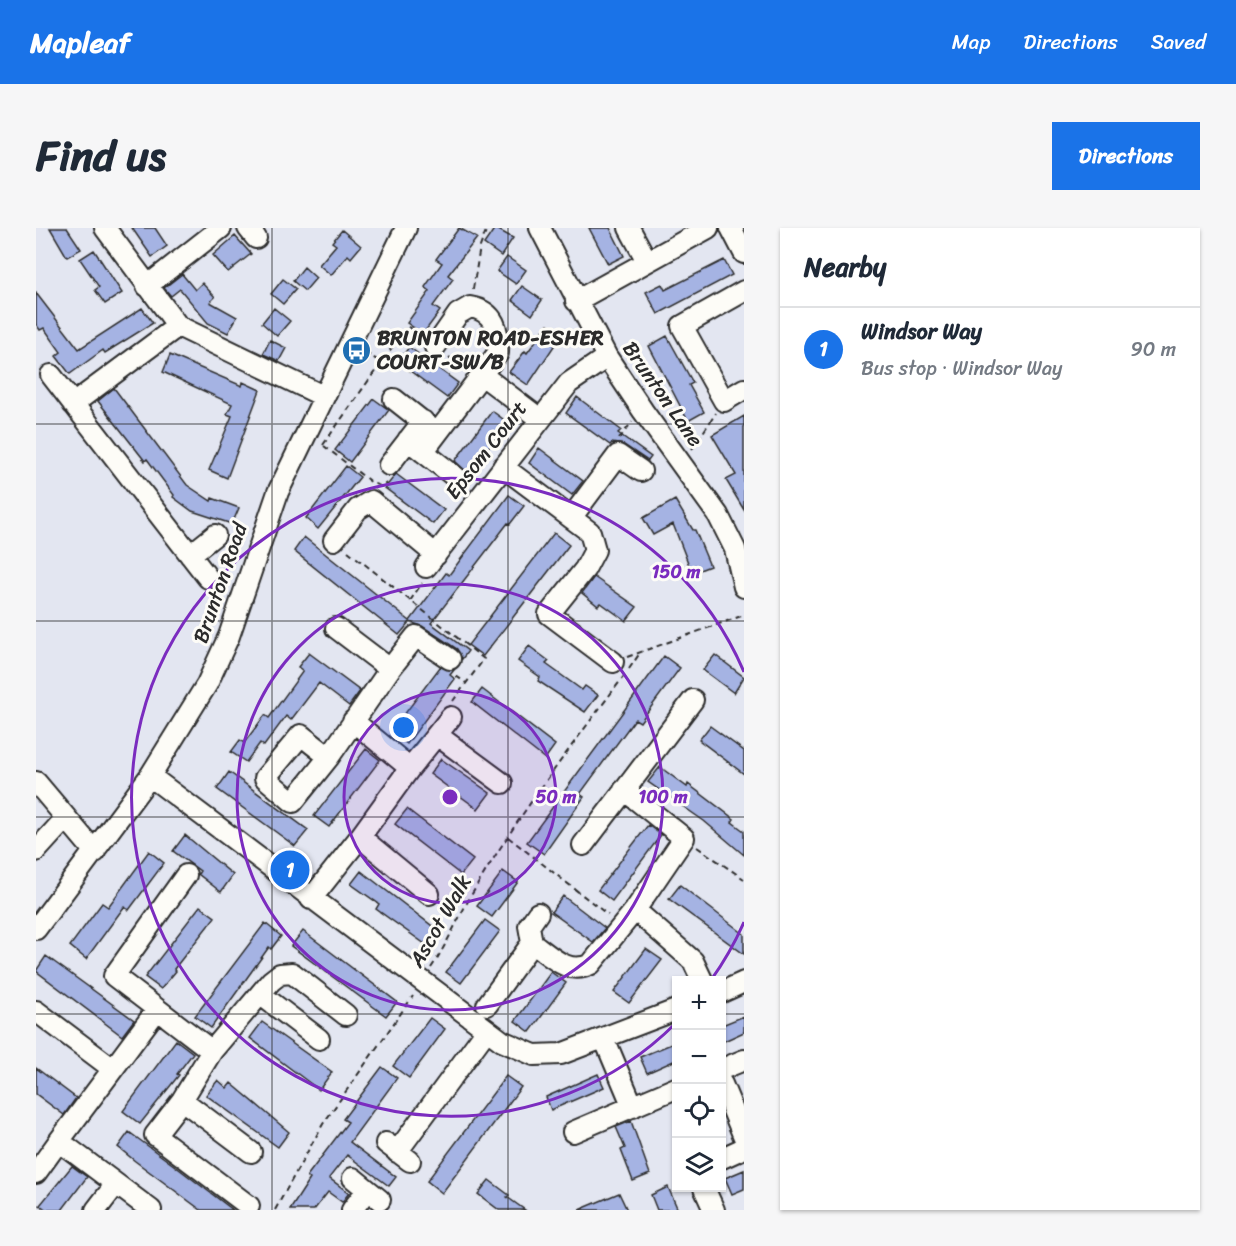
<!DOCTYPE html>
<meta charset="utf-8">
<style>
:root{--surface:#fff;--page:#f6f6f7;--text:#1f2937;--muted:#747a83;--line:#e0e1e3;--accent:#1a73e8}
body{margin:0;font-family:Sriracha,sans-serif;background:var(--page);color:var(--text)}
.controls{position:absolute;right:18px;bottom:18px;display:grid;overflow:hidden;border-radius:0px;box-shadow:0 2px 4px #0004}
.controls button{width:54px;height:54px;display:grid;place-items:center;padding:0;border:0;border-bottom:2px solid var(--line);background:var(--surface);color:var(--text);font:30px sans-serif}
.you{position:absolute;left:368px;top:500px;width:21px;height:21px;margin:-15px;border:4px solid #fff;border-radius:50%;background:#1a73e8;box-shadow:0 0 0 9px #1a73e833}
.badge{display:grid;place-items:center;width:39px;height:39px;border-radius:50%;background:var(--accent);color:#fff;font-size:20px;font-weight:700}
.pin{position:absolute;translate:-50% -50%;border:3px solid #fff;box-shadow:0 2px 6px #0006}
.list{margin:0;padding:0;list-style:none}
h2{display:flex;justify-content:space-between;align-items:center;height:78px;margin:0;padding:0 24px;font-size:26px}
h2 small{font-size:20px;font-weight:400;color:var(--muted)}
.list li{display:grid;grid-template-columns:39px 1fr auto;gap:18px;align-items:center;box-sizing:border-box;height:84px;padding:0 24px;border-top:2px solid var(--line)}
.list b{display:block;font-size:22px;white-space:nowrap}
.list p{margin:0;font-size:20px;white-space:nowrap;color:var(--muted)}
.list em{font-size:20px;font-style:normal;color:var(--muted)}
.icon{flex:none;width:33px;height:33px;fill:none;stroke:currentColor;stroke-width:2;stroke-linecap:round;stroke-linejoin:round}
.map{position:relative;flex:none;width:708px;height:982px;overflow:hidden;border-radius:0px}
header{display:flex;align-items:center;gap:36px;box-sizing:border-box;height:84px;padding:0 30px;background:var(--accent);color:#fff}
header strong{font-size:28px}
nav{display:flex;gap:33px;margin-inline-start:auto;font-size:21px}
.intro{display:flex;align-items:center;justify-content:space-between;box-sizing:border-box;height:144px;padding:0 36px}
h1{margin:0;font-size:42px}
.button{padding:15px 27px;border-radius:0px;background:var(--accent);color:#fff;font-size:21px;font-weight:700}
main{display:flex;gap:36px;padding:0 36px}
aside{flex:1;background:var(--surface);border-radius:0px;box-shadow:0 2px 4px #0004}
.map>svg:first-child{display:block}
.building{fill:#a5b3e3;stroke:#2b2b2b;stroke-width:1.5}
.lines{fill:none;stroke-linecap:round;stroke-linejoin:round}
.minor-casing{stroke:#2b2b2b;stroke-width:24}
.path{stroke:#2b2b2b;stroke-width:2;stroke-dasharray:6 4.5;stroke-linecap:butt}
.minor{stroke:#fdfcf7;stroke-width:20}
.grid{fill:none;stroke:#2b2b2b;stroke-width:1.5;stroke-opacity:0.55}
.ring{fill:none;stroke:#7b2cbf;stroke-width:3}
.labels{text-anchor:middle;stroke-width:6;stroke-linejoin:round;paint-order:stroke}
.poi-label{font-size:21px;font-weight:bold;fill:#2b2b2b;stroke:#fdfcf7;text-anchor:start}
.street-label{font-size:21px;fill:#2b2b2b;stroke:#fdfcf7}
.centre{fill:#7b2cbf;stroke:#fdfcf7;stroke-width:3}
.ring-label{font-size:18px;text-anchor:middle;font-weight:bold;fill:#7b2cbf;stroke:#fdfcf7;stroke-width:6;stroke-linejoin:round;paint-order:stroke}
</style>
<header>
<strong>Mapleaf</strong>
<nav><a>Map</a><a>Directions</a><a>Saved</a></nav>
</header>
<div class="intro"><h1>Find us</h1><a class="button">Directions</a></div>
<main>
<div class="map">
<svg width="708" height="982" viewBox="0 0 708 982">
<rect width="100%" height="100%" fill="#e3e6f1"/>
<filter id="ink" filterUnits="userSpaceOnUse"><feTurbulence type="fractalNoise" baseFrequency=".0167" numOctaves="2"/><feDisplacementMap in="SourceGraphic" scale="12" xChannelSelector="R" yChannelSelector="G"/><feConvolveMatrix kernelMatrix="1 2 1 2 8 2 1 2 1" color-interpolation-filters="sRGB"/></filter>
<g filter="url(#ink)">
<!-- building -->
<path class="building" d="M14,0H31L45,21L31,29Z
M96,0H119L131,18L116,29Z
M423,0L441,10L412,47L417,51L397,78L404,83L387,106L371,95L394,63L389,59L406,35L400,31Z
M459,0L477,10L465,28L448,16Z
M553,0H574L588,28L572,36Z
M306,2L325,18L315,30L312,27L295,47L283,37L300,17L296,14Z
M199,8L215,26L192,44L177,27Z
M58,22L86,65L69,76L59,62L63,59L44,31Z
M471,29L490,42L480,56L461,43Z
M688,32L696,47L622,86L610,64L626,56L629,62Z
M268,39L280,50L269,63L257,53Z
M146,46L159,62L166,55L179,69L174,74L201,89L192,105L172,95L144,61L135,68L128,60Z
M247,51L260,61L247,76L235,66Z
M486,58L506,72L496,87L476,72Z
M0,65L43,121L106,80L117,95L69,125L67,122L34,146L20,128L25,124L8,100L4,102L0,96Z
M238,80L254,93L241,108L226,95Z
M512,96L526,106L492,157L473,144L489,123L491,125Z
M631,108L657,155L653,157L668,184L652,193L613,118Z
M234,112L250,120L243,133L227,126Z
M373,119L422,155L411,170L362,134Z
M134,127L206,158L207,154L224,162L191,250L173,242L196,188L191,186L196,176L127,144Z
M78,160L151,257L175,273L176,270L203,280L196,296L156,283L137,269L138,267L111,231L109,233L62,173Z
M541,169L585,202L582,205L615,229L612,233L588,217L576,215L574,217L530,185Z
M338,171L353,182L314,234L299,222Z
M456,183L471,194L433,246L419,233Z
M708,188V282L690,252L700,247L676,207Z
M503,220L547,253L536,267L493,235Z
M310,238L324,249L282,301L270,290Z
M360,246L408,282L397,296L349,260Z
M473,267L488,278L474,296L472,295L395,395L432,423L426,431L421,421L386,398L374,394L363,407L258,323L268,309L374,393L410,345L413,347Z
M639,272L657,302H659L674,338L656,345L637,296L617,307L607,290Z
M518,305L533,317L447,428L432,417Z
M558,349L601,379L590,393L565,375L562,378L546,365Z
M493,418L513,433L510,436L546,462L549,458L562,467L549,484L502,453L504,449L482,433Z
M273,425L324,463L313,478L283,455L255,492L250,488L228,518L224,515L210,534L195,524L204,512L208,515L229,487L233,490L267,443L262,439Z
M679,427L708,449L698,465L667,442Z
M628,428L644,440L604,494L599,491L544,566L548,569L508,626L491,614Z
M404,439L418,442L414,447L419,451L371,516L355,504Z
M446,461L519,517L509,531L436,474Z
M674,498L708,523V546L663,512Z
M330,521L344,532L293,599L278,588Z
M405,531L454,565L442,581L394,546Z
M624,539L651,559L652,556L698,591L696,594L708,603V627L668,593L612,554Z
M193,544L272,602L259,618L181,561Z
M371,581L437,632L425,647L359,596Z
M612,597L625,607L576,673L562,662Z
M149,607L197,647L185,664L162,646L164,643L137,623Z
M113,623L128,635L93,682L88,679L50,731L34,718L66,675L72,679Z
M325,643L400,701L389,716L340,681L343,676L315,656Z
M467,643L482,654L456,689L441,678Z
M644,657L708,706V726L633,671Z
M527,668L569,700L557,714L515,684Z
M164,678L179,689L138,741L140,743L125,761L109,749Z
M449,692L464,703L425,755L410,744Z
M229,695L245,708L235,721L233,719L175,800L159,788Z
M267,703L361,774L350,788L255,718Z
M610,721L626,732L593,775L578,764Z
M10,728L98,792L86,808L0,743Z
M515,744L530,755L494,804L479,793Z
M708,788V804L686,814V797Z
M394,790L409,801L373,850L357,838Z
M226,794L296,844L283,862L214,810Z
M140,812L157,825L141,846L143,847L104,896L87,883Z
M640,814V832L611,845L604,829Z
M346,839L361,850L314,914L360,949L353,958L311,927L293,950L313,965L306,974L292,964L278,982H254L274,951L271,948L312,894L307,891Z
M0,840L40,870L28,887L0,866Z
M562,846L568,859L515,882L510,869Z
M470,848L485,859L406,965L391,953Z
M182,852L191,860L195,855L253,904L242,919L170,867Z
M595,893L614,946L597,953L585,922L589,920L580,899Z
M93,904L139,938L197,982H165L99,933L82,919Z
M36,938L51,949L26,982H11L4,977Z
M708,942V961L696,966L689,950Z
M453,952L473,967L471,969L489,982H463L442,966Z
M632,959L642,982H621L615,967Z
M583,965L591,982H543Z"/>
<g class="lines">
<defs>
<path id="minor" d="M69,0L142,98L287,168
M212,0L220,10
M504,0L571,129L607,183L682,287L699,321L708,359
M593,0L611,33
M695,0L708,25
M111,58L185,0
M708,63L646,98L688,173L708,161
M540,73L672,0
M15,147L172,350
M446,147L504,191
M358,171L396,201
M37,176L142,98
M372,212L422,251
M387,224L462,125C463,102 459,83 434,79L422,86L399,119
M353,237L387,193
M467,239L554,304L559,322L549,341L513,386L577,434
M535,290L582,227L605,243
M298,312L322,281L335,273L400,327
M154,327L179,307
M390,339L533,155L571,129
M354,441L380,408L414,431
M317,493L374,540L415,489
M401,507L466,555
M293,529L265,507L229,550L257,574L293,529L354,441L300,400
M114,548L466,813L498,827L525,826L640,782
M0,554L59,624
M324,609L393,666
M547,617L657,472
M0,623L30,590
M150,647L78,748L176,823
M275,671L324,609L374,540
M599,682L657,733L666,752
M502,685L493,698L496,715C515,728 532,748 555,736L599,682L648,610L588,562
M0,701L114,548L171,456L193,408L242,264L370,0
M686,764L708,754
M224,766L283,811
M451,777L496,715
M0,783L77,841L120,783
M568,810L597,879
M77,841L23,913L115,982
M686,841L708,832
M686,856L708,909
M146,872L215,924
M537,904L640,860
M350,915L374,933
M361,924L450,803
M686,930L708,920
M0,945L23,913
M317,950L344,972
M668,960L678,982
M213,978L119,907L146,872L176,823L235,753L244,746L256,745L310,787
M60,982L80,956
M316,982L331,962"/>
</defs>
<!-- minor casing -->
<use href="#minor" class="minor-casing"/>
<!-- path -->
<path class="path" d="M437,61L444,19L451,0
M329,124L344,134
M413,129L430,142
M583,211L596,194
M287,217L371,98L386,110
M288,218L336,255L347,259L351,255
M656,221L680,185
M312,323L448,431L417,473
M374,373L386,355
M591,429L708,387
M593,441L604,425
M420,448L430,455
M472,609L572,687
M661,619L708,651
M395,740C412,715 423,687 439,661C483,586 536,517 588,448
M239,982L287,896L377,768"/>
<!-- minor -->
<use href="#minor" class="minor"/>
</g>
</g>
<!-- grid -->
<path class="grid" d="M236,0V982M472,0V982M0,196H708M0,393H708M0,589H708M0,786H640M686,786H708"/>
<!-- distance rings -->
<circle cx="414" cy="569" r="106" fill="#7b2cbf" fill-opacity=".12"/>
<g class="ring">
<circle cx="414" cy="569" r="106"/>
<circle cx="414" cy="569" r="213"/>
<path d="M708 694A319 319 0 0 1 675 752M640 795A319 319 0 1 1 708 444"/>
</g>
<!-- icons -->
<defs>
<symbol id="bus-disc" viewBox="-11 -11 22 22"><circle r="9.5" fill="#1f6fb2" stroke="#fdfcf7"/><path d="M-5-6H5V4H4V6H2V4H-2V6H-4V4H-5ZM-3.5-4V0h7V-4ZM-3.5 1.2v1.5H-2V1.2ZM2 1.2v1.5H3.5V1.2Z" fill="#fff"/></symbol>
</defs>
<g fill-rule="evenodd">
<use href="#bus-disc" x="304" y="106" width="33" height="33"/>
</g>
<g class="labels">
<!-- poi labels -->
<g class="poi-label">
<text x="341" y="117">BRUNTON ROAD-ESHER<tspan x="341" dy="24">COURT-SW/B</tspan></text>
</g>
<!-- street labels -->
<g class="street-label">
<text transform="translate(627 166) rotate(55)" y="7">Brunton Lane</text>
<text transform="translate(450 222) rotate(-52)" y="7">Epsom Court</text>
<text transform="translate(184 355) rotate(-71)" y="7">Brunton Road</text>
<text transform="translate(404 693) rotate(-60)" y="7">Ascot Walk</text>
</g>
</g>
<circle cx="414" cy="569" r="9" class="centre"/>
<g class="ring-label">
<text x="640" y="350">150 m</text>
<text x="520" y="575">50 m</text>
<text x="627" y="575">100 m</text>
</g>
</svg>
<div class="controls">
<button>+</button>
<button>−</button>
<button><svg class="icon" aria-label="locate" viewBox="0 0 24 24"><circle cx="12" cy="12" r="6"/><path d="M12 2v4M12 18v4M2 12h4M18 12h4"/></svg></button>
<button><svg class="icon" aria-label="layers" viewBox="0 0 24 24"><path d="M12 4l9 5-9 5-9-5zM3 14l9 5 9-5"/></svg></button>
</div>
<div class="you"></div>
<div class="pin badge" style="left:254px;top:642px">1</div>
</div>
<aside>
<h2>Nearby<small></small></h2>
<ul class="list">
<li><span class="badge">1</span><div><b>Windsor Way</b><p>Bus stop · Windsor Way</p></div><em>90 m</em></li>
</ul>
</aside>
</main>
